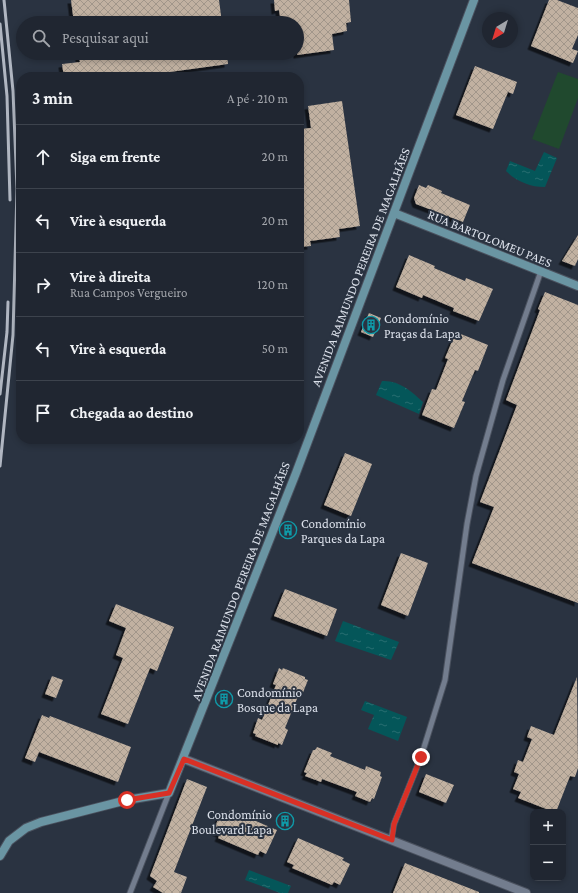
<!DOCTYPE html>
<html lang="pt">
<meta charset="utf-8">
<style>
:root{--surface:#202631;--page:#2d323d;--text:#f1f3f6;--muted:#a2a5ab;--line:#3d434d}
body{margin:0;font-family:"Crimson Pro",serif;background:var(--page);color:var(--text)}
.controls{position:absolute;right:12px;bottom:12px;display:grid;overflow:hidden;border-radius:8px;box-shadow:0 2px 6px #0003}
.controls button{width:36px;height:36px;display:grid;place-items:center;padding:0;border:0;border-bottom:1px solid var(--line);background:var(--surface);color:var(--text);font:20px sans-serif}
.compass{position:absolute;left:482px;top:12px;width:36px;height:36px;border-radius:50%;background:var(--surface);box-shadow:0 2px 6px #0003;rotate:218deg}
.stop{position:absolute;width:12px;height:12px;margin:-9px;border:3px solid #d93025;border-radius:50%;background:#fff}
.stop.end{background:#d93025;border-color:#fff;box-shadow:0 1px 4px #0008}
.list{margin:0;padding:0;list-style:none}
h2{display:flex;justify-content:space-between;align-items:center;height:52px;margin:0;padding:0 16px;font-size:17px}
h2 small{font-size:13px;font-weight:400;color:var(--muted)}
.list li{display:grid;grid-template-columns:26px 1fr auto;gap:12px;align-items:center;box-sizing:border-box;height:64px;padding:0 16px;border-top:1px solid var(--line)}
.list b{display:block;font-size:15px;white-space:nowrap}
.list p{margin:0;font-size:13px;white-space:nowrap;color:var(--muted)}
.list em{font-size:13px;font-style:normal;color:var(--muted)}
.icon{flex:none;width:22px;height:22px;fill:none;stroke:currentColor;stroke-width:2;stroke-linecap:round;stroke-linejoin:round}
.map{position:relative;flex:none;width:578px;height:893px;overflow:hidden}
.search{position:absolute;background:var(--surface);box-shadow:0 2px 6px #0003;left:16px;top:16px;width:288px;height:44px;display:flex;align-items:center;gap:10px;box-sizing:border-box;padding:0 14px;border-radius:22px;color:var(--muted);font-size:15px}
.panel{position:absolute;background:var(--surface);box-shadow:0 2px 6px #0003;left:16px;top:72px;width:288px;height:372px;border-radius:16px}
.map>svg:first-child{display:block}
.green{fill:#20492e}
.water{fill:url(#water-ripples)}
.building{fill:url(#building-cross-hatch);filter:url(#shadow)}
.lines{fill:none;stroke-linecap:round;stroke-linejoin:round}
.lane-casing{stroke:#4a515e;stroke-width:7}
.street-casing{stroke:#4a515e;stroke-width:10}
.secondary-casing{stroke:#4a515e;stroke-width:10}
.lane{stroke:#737d8e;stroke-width:5}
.street{stroke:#737d8e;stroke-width:8}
.secondary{stroke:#6a95a3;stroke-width:8}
.rail{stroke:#b0b6c1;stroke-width:3}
.route{stroke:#d93025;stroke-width:5}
.labels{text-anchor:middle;stroke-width:4;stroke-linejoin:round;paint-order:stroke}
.street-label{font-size:13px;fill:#dbe0ea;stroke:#2a3341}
.poi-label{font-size:13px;fill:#dbe0ea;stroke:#2a3341;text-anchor:start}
</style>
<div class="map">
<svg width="578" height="893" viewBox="0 0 578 893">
<defs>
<pattern id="water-ripples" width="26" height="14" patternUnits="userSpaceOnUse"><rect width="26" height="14" fill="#045659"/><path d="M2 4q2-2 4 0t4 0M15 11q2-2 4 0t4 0" fill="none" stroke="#286e71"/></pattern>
<pattern id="building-cross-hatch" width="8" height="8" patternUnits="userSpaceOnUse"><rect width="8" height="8" fill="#c1b1a1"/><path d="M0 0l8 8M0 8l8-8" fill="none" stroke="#a1968a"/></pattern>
<filter id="shadow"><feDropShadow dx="-3.5" dy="3.5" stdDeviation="0" flood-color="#0009"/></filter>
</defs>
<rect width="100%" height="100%" fill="#2a3341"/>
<!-- green -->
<path class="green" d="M558,72L578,79V98L559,149L532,139Z"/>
<!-- water -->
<path class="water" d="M544,152L557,158L545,187C530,187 516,181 506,171L510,161L535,171Z
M382,381C399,380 411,391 423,402L419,414L376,395Z
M343,621L399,642L391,660L335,641Z
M365,701L407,717L398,741L368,729L374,715L361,710Z
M249,870L291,886L288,893H280L245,880Z"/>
<!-- building -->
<path class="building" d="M71,0H219L222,23H74Z
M274,0H349L351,22L346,23L347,31L332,34L334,50L297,55V23H281L279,10L275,11Z
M549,0H557L578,8V35L572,49L578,51L573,63L531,46Z
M78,53H227L228,64L133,77H64L62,64L80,62Z
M475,66L517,82L513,94L508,92L493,129L456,115Z
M342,101L360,226L339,229L340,237L310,241L311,246L299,247V129L311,128L308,106Z
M419,185L426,188L428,185L442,191L441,193L470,205L463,222L416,204L414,198Z
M578,235V259L575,266L562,261Z
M409,255L435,266L434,268L465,281L466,278L493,289L479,321L453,311L454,308L423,295L422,298L396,287Z
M545,292L578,305V603L472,563L494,507L480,502L517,405L506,400L540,310L538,309Z
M369,313L381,318L373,337L361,332Z
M456,332L488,345L478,371L475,370L462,401L465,402L454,428L422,415L432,389L436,390L448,359L445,358Z
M345,453L372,464L351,516L324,505Z
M401,553L428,563L408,616L381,605Z
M285,589L337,609L327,636L274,616Z
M116,604L174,627L157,671L150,668L128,724L101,714L123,658L116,655L126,628L109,621Z
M279,668L282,670L283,668L305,677V679L308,680L302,695L299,694L285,728L288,730L282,745L278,743V745L255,736L256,734L253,733L258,718L262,720L276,685L273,684Z
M52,676L63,680L56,698L45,694Z
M577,677L578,768L575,777L570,776L556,812H554L518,798L521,792L513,789L519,774L514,772L518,760L523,762L532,739L527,737L531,726L554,735Z
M42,715L49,718L50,716L131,747L118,782L39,752L35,762L25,758Z
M317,747L332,753L330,756L365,770L366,766L381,772L380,776L382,777L374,799L372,798L370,802L355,796L357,792L322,779L321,782L305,776L307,773L304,772L313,750H315Z
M426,774L454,785L446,803L419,792Z
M187,779L207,787L174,872L187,877L181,893H163L153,887L157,881L150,876Z
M230,810L277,830L266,854L260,851L258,855L218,838L220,834L213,831L222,811L229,813Z
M298,838L344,858L342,860L350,864L340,885L334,882L332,885L292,868L294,865L287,862Z
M405,863L479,892V893H393Z"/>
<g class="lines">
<defs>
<path id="lane" d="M391,840L394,824L421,757L445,680L467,524L476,476L503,380L541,271
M130,893L169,793"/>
<path id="street" d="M184,759L526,893"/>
<path id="secondary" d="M394,213L578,286
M0,856L9,841L26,828L41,822L127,800L169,793L296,473L474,0"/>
</defs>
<!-- lane casing -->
<use href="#lane" class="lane-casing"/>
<!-- street casing -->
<use href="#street" class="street-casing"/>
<!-- secondary casing -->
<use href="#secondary" class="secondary-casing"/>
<!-- lane -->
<use href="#lane" class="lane"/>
<!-- street -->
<use href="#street" class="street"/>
<!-- secondary -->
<use href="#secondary" class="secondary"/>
<!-- rail -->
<path class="rail" d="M0,24L7,96L10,200
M0,394L7,332L8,302
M0,466L13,335L17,189L13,91L4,0"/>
</g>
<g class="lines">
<!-- route -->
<path class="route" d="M127,800L169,793L184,759L392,840L394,824L421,757"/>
</g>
<!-- icons -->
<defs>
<symbol id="building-ring" viewBox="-11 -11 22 22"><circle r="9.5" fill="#2a3341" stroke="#0f9aa8" stroke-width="1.5"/><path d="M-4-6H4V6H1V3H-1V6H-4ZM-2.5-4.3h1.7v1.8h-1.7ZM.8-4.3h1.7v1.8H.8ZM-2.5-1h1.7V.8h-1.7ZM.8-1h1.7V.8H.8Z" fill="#0f9aa8"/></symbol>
</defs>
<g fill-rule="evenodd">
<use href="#building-ring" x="361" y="315" width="20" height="20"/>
<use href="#building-ring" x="278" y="520" width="20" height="20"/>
<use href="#building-ring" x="214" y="689" width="20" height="20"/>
<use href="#building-ring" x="275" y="811" width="20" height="20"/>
</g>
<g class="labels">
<!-- street labels -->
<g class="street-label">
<text transform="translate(490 238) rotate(22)" y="5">RUA BARTOLOMEU PAES</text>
<text transform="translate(360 267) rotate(-69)" y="5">AVENIDA RAIMUNDO PEREIRA DE MAGALHÃES</text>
<text transform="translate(240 581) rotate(-69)" y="5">AVENIDA RAIMUNDO PEREIRA DE MAGALHÃES</text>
</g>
<!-- poi labels -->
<g class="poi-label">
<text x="384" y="323">Condomínio<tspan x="384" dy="15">Praças da Lapa</tspan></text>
<text x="301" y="528">Condomínio<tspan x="301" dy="15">Parques da Lapa</tspan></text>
<text x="237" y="697">Condomínio<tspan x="237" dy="15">Bosque da Lapa</tspan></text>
<text x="272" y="819" text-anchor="end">Condomínio<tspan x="272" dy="15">Boulevard Lapa</tspan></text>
</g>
</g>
</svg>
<div class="controls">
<button>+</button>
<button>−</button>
</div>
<svg class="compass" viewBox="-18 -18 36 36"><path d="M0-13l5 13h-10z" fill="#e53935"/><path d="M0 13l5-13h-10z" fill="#a2a5ab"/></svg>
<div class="stop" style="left:127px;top:800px"></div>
<div class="stop end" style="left:421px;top:757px"></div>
<div class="search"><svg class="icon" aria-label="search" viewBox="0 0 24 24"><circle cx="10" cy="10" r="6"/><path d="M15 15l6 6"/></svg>Pesquisar aqui</div>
<section class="panel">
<h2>3 min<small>A pé · 210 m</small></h2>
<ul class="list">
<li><svg class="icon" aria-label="ahead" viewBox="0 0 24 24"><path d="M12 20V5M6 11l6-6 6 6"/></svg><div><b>Siga em frente</b></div><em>20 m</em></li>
<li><svg class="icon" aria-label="left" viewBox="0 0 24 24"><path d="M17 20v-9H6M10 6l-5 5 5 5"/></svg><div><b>Vire à esquerda</b></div><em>20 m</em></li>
<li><svg class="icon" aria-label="right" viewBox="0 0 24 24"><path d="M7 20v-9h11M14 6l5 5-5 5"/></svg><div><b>Vire à direita</b><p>Rua Campos Vergueiro</p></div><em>120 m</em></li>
<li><svg class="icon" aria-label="left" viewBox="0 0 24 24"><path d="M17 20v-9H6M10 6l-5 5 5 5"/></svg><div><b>Vire à esquerda</b></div><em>50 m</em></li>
<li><svg class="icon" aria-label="arrive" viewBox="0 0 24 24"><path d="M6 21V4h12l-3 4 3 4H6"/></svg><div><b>Chegada ao destino</b></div></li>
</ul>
</section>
</div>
